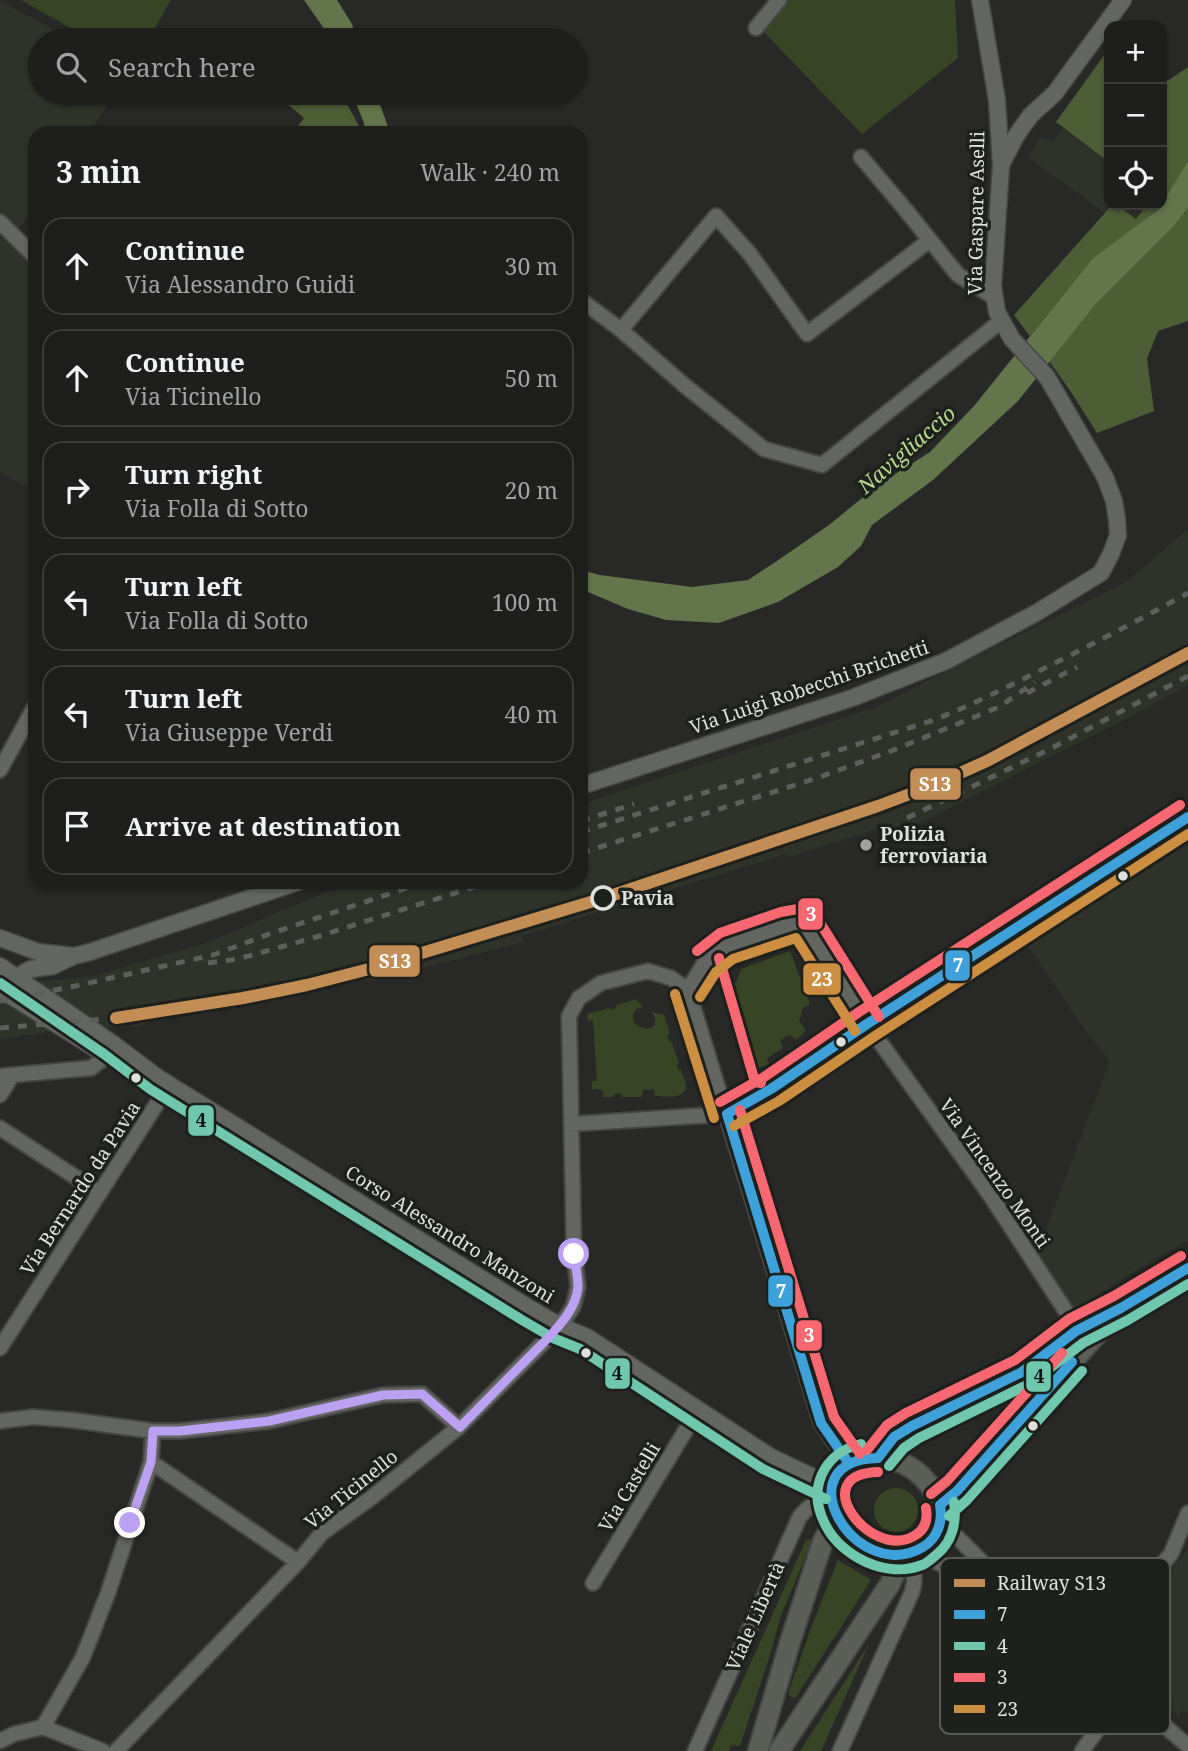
<!DOCTYPE html>
<meta charset="utf-8">
<style>
:root{--surface:#1e1f1d;--page:#262726;--text:#f1f3f6;--muted:#a1a2a4;--line:#3c3d3b}
body{margin:0;font-family:"Noto Serif",serif;background:var(--page);color:var(--text)}
.controls{position:absolute;right:21px;top:21px;display:grid;overflow:hidden;border-radius:14px;box-shadow:0 2px 5px #0004}
.controls button{width:63px;height:63px;display:grid;place-items:center;padding:0;border:0;border-bottom:2px solid var(--line);background:var(--surface);color:var(--text);font:35px sans-serif}
.stop{position:absolute;width:21px;height:21px;margin:-16px;border:5px solid #bca0f2;border-radius:50%;background:#fff}
.stop.end{background:#bca0f2;border-color:#fff;box-shadow:0 2px 7px #0008}
.list{margin:0;padding:0;list-style:none}
h2{display:flex;justify-content:space-between;align-items:center;height:91px;margin:0;padding:0 28px;font-size:30px}
h2 small{font-size:23px;font-weight:400;color:var(--muted)}
.list li{display:grid;grid-template-columns:46px 1fr auto;gap:21px;align-items:center;box-sizing:border-box;height:98px;margin:0 14px 14px;padding:0 14px;border:2px solid var(--line);border-radius:21px}
.list b{display:block;font-size:26px;white-space:nowrap}
.list p{margin:0;font-size:23px;white-space:nowrap;color:var(--muted)}
.list em{font-size:23px;font-style:normal;color:var(--muted)}
.icon{flex:none;width:38px;height:38px;fill:none;stroke:currentColor;stroke-width:2;stroke-linecap:round;stroke-linejoin:round}
.map{position:relative;flex:none;width:1188px;height:1751px;overflow:hidden}
.search{position:absolute;background:var(--surface);box-shadow:0 2px 5px #0004;left:28px;top:28px;width:560px;height:77px;display:flex;align-items:center;gap:18px;box-sizing:border-box;padding:0 24px;border-radius:38px;color:var(--muted);font-size:26px}
.panel{position:absolute;background:var(--surface);box-shadow:0 2px 5px #0004;left:28px;top:126px;width:560px;height:763px;border-radius:21px}
.map>svg:first-child{display:block}
.built{fill:#2e3229}
.green{fill:#384525}
.forest{fill:#4d5e36}
.water{fill:#63754a}
.lines{fill:none;stroke-linecap:round;stroke-linejoin:round}
.minor-casing{stroke:#454644;stroke-width:18}
.tertiary-casing{stroke:#454644;stroke-width:19}
.secondary-casing{stroke:#454644;stroke-width:23}
.minor{stroke:#636560;stroke-width:14}
.tertiary{stroke:#636560;stroke-width:16}
.secondary{stroke:#5c5f58;stroke-width:19}
.rail{stroke:#5e5f5c;stroke-width:5;stroke-dasharray:9 9;stroke-linecap:butt}
.bus-1-casing{stroke:#1e201c;stroke-width:16}
.bus-2-casing{stroke:#1e201c;stroke-width:16}
.bus-3-casing{stroke:#1e201c;stroke-width:16}
.bus-4-casing{stroke:#1e201c;stroke-width:16}
.bus-1{stroke:#3ea1da;stroke-width:10}
.bus-2{stroke:#6fc7ae;stroke-width:10}
.bus-3{stroke:#f96870;stroke-width:10}
.bus-4{stroke:#cc8e40;stroke-width:10}
.rail-1-casing{stroke:#1e201c;stroke-width:18}
.rail-1{stroke:#c38d56;stroke-width:12}
.route{stroke:#bca0f2;stroke-width:9}
.poi-dot{fill:#9fa19e;stroke:#1e201c;stroke-width:2.5}
.bus-dot{fill:#dfe1de;stroke:#1e201c;stroke-width:2.5}
.stop-dot{fill:#1e201c;stroke:#dfe1de;stroke-width:3.5}
.labels{text-anchor:middle;stroke-width:7;stroke-linejoin:round;paint-order:stroke}
.street-label{font-size:19px;fill:#dfe1de;stroke:#1e201c}
.poi-label{font-size:19px;font-weight:bold;fill:#dfe1de;stroke:#1e201c;text-anchor:start}
.stop-label{font-size:19px;font-weight:bold;fill:#dfe1de;stroke:#1e201c;text-anchor:start}
.water-label{font-size:21px;font-style:italic;fill:#b6d68c;stroke:#1e201c}
.key{fill:#1e201c;stroke:#585a56;stroke-width:2}
.key-label{font-size:19px;fill:#dfe1de}
.line-badge{stroke:#1e201c;stroke-width:2.5}
.badge-label{font-size:19px;text-anchor:middle;font-weight:bold;fill:#fff}
.pale-badge-label{font-size:19px;text-anchor:middle;font-weight:bold;fill:#111}
</style>
<div class="map">
<svg width="1188" height="1751" viewBox="0 0 1188 1751">
<rect width="100%" height="100%" fill="#282927"/>
<!-- built -->
<path class="built" d="M0,1L73,40H40V93H116L88,133H35V206L15,233L35,250V491L0,472Z
M1063,128L1109,162V205H1111L1105,213L1028,157L1042,136L1052,143Z
M1117,205H1147L1136,219Z
M1188,529V685L1138,713L910,828L886,826L789,857L786,854L779,856L522,936L523,942L400,974L176,1014L139,1026L58,1031L0,1039V985L94,976L209,942L350,882H581V804L873,708L1129,580Z
M1188,835V1241L1156,1258L1073,1310L1036,1255L1110,1061L1088,1034L1023,939L1024,941Z
M1188,1549V1714L1183,1710L1178,1716L1168,1707L1172,1701L1138,1672L1133,1677L1121,1667L1125,1661L1106,1644L1123,1626L1126,1627L1170,1576L1168,1573Z"/>
<!-- green -->
<path class="green" d="M21,0H171L148,40H92Z
M788,0H955L958,58L862,134L764,32Z
M790,951L810,1004L803,1008L799,1021L806,1030L797,1040L790,1035L780,1040L783,1048L767,1058L769,1064L752,1071L725,994L736,982L741,969Z
M636,999L643,1007L636,1009L633,1014V1022C640,1028 647,1031 655,1025V1018L652,1012L664,1015L670,1034L667,1035L669,1041H671L679,1063L677,1064L678,1070H681C682,1074 687,1082 686,1087C684,1100 664,1096 655,1096L654,1089L643,1090L642,1097H622L621,1093L614,1094V1097H603V1091L597,1089H592V1081H597L593,1020L588,1021L587,1014L609,1008L610,1010L616,1008V1005Z
M874 1510a22 22 0 1 1 44 0a22 22 0 1 1-44 0Z
M809,1539L812,1541L780,1618L770,1655L740,1746L731,1745L729,1751H711L806,1540Z
M838,1560L871,1580L798,1694L795,1698L789,1696V1691L811,1628Z
M869,1644L821,1751H800Z"/>
<!-- forest -->
<path class="forest" d="M1105,54L1109,56V162L1056,122Z
M1188,67V161L1162,205V77L1169,80Z
M275,93H341L359,126L358,133H293L304,118Z
M1112,205H1117L1136,219L1147,205H1162L1158,210L1136,228L1092,259L1030,336L1014,315Z
M1188,208V321L1158,331L1147,359L1154,411L1097,433L1071,392L1049,361L1095,305L1174,226Z"/>
<!-- water -->
<path class="water" d="M304,0H337L352,24L357,40H332Z
M352,93H376L390,133H364V123Z
M1188,161V208L1174,226L1095,305L1018,401L933,480L872,525L861,546L838,567L778,602L719,623L666,620L628,609L581,589V570L600,575L692,587L748,580L774,563L829,525L878,485L930,452L974,406L1092,259L1158,210Z"/>
<g class="lines">
<defs>
<path id="minor" d="M756,28L779,0
M861,157L905,209L958,275L994,297
M0,222L35,257
M581,300L621,330L684,385L764,449L822,465L1001,321
M621,330L716,216L750,254L807,334L930,240
M0,770L35,706
M688,990L705,962L726,946L796,923L806,927L867,1024L990,1195L1071,1319L1079,1337
M688,990L821,1423L848,1462
M0,1076L91,1068L107,1056L110,1047
M0,1095L12,1076
M571,1124L727,1114L771,1089L867,1024L1188,817
M0,1128L100,1193
M0,1348L169,1085
M0,1421L33,1417L71,1420L153,1431H180L269,1421L383,1395L422,1394L459,1427
M151,1462L298,1562
M941,1521L988,1568L1000,1590
M917,1552L978,1583L1000,1590L1083,1656L1188,1746
M593,1583L698,1410
M1083,1656L1171,1554L1188,1513
M0,1741L14,1734L43,1727
M103,1751L43,1727L83,1657L108,1593L151,1462L153,1431
M116,1751L298,1562L322,1533L371,1498L459,1427L560,1326L573,1307L578,1287L574,1253L569,1016L579,998L601,983L648,971L671,978L688,990
M695,1751L800,1516L808,1508L831,1494
M840,1751L912,1592L914,1583V1553
M1082,1751L1124,1693"/>
<path id="tertiary" d="M1002,163L1016,136L1030,116L1055,93L1123,0
M581,786L852,698L946,661L1036,613L1101,573L1111,554L1118,535L1117,520L1114,501L1105,477L1047,377L1012,339L997,312L993,286L1001,166L997,100L980,0
M0,938L38,952L74,956
M0,966L112,1043L157,1077L529,1308L560,1326L587,1337L771,1457L832,1486
M22,982L21,976L25,972L31,969L53,966L74,956L90,952L298,882
M0,989L107,1056L138,1070"/>
<path id="secondary" d="M862,1458C877,1458 891,1458 904,1464C934,1478 957,1521 926,1546C888,1577 815,1526 834,1480C837,1473 841,1467 847,1463C852,1461 857,1460 862,1458Z
M878,1458L894,1437L912,1426L1022,1372L1076,1331L1121,1308L1188,1268
M940,1505L957,1491L1114,1315
M758,1751L790,1642L823,1541L837,1517
M779,1751L890,1584L902,1555"/>
</defs>
<!-- minor casing -->
<use href="#minor" class="minor-casing"/>
<!-- tertiary casing -->
<use href="#tertiary" class="tertiary-casing"/>
<!-- secondary casing -->
<use href="#secondary" class="secondary-casing"/>
<!-- minor -->
<use href="#minor" class="minor"/>
<!-- tertiary -->
<use href="#tertiary" class="tertiary"/>
<!-- secondary -->
<use href="#secondary" class="secondary"/>
<!-- rail -->
<path class="rail" d="M1027,693L1077,667
M907,818L1052,748L1188,676
M581,821L634,804
M581,832L931,721C968,707 1003,689 1039,671C1089,646 1139,620 1188,593
M581,853L817,778L891,751L999,707L1035,682
M208,963L238,959L316,937L490,882
M0,1001L71,987L213,955L272,933L425,882
M0,1028L116,1018"/>
<defs>
<path id="bus-1" d="M727,1114L771,1089L867,1024L1188,817
M727,1114L821,1423L848,1462
M878,1458L894,1437L912,1426L1022,1372L1076,1331L1121,1308L1188,1268
M878,1458C781,1460 855,1587 923,1547C938,1538 943,1521 940,1505
M940,1505L957,1491L1072,1362"/>
<path id="bus-2" d="M0,983L104,1054L150,1089L522,1320L553,1338L580,1349L763,1469L826,1499
M861,1444C823,1453 807,1489 825,1524C841,1557 887,1579 922,1565C927,1563 931,1559 935,1556C952,1543 957,1523 954,1502
M889,1466L904,1448L919,1438L1029,1384L1083,1343L1128,1320L1188,1284
M949,1516L967,1500L1082,1371"/>
<path id="bus-3" d="M697,951L720,933L781,912L798,909L813,915L817,918L879,1017
M719,958L755,1082L761,1083
M720,1102L764,1077L859,1012L1180,805
M740,1110L834,1417L860,1454
M867,1450L887,1425L906,1413L1015,1360L1069,1319L1114,1296L1181,1256
M878,1472C805,1474 870,1561 914,1536C925,1530 928,1520 926,1508
M931,1494L947,1481L1062,1353"/>
<path id="bus-4" d="M675,994L714,1118
M700,997L716,972L733,959L796,938L855,1031
M734,1126L779,1101L875,1036L1188,834"/>
</defs>
<!-- bus-1 casing -->
<use href="#bus-1" class="bus-1-casing"/>
<!-- bus-2 casing -->
<use href="#bus-2" class="bus-2-casing"/>
<!-- bus-3 casing -->
<use href="#bus-3" class="bus-3-casing"/>
<!-- bus-4 casing -->
<use href="#bus-4" class="bus-4-casing"/>
<!-- bus-1 -->
<use href="#bus-1" class="bus-1"/>
<!-- bus-2 -->
<use href="#bus-2" class="bus-2"/>
<!-- bus-3 -->
<use href="#bus-3" class="bus-3"/>
<!-- bus-4 -->
<use href="#bus-4" class="bus-4"/>
<defs>
<path id="rail-1" d="M116,1018L243,998L307,985L369,969L607,897L878,806L931,786L987,761L1188,653"/>
</defs>
<!-- rail-1 casing -->
<use href="#rail-1" class="rail-1-casing"/>
<!-- rail-1 -->
<use href="#rail-1" class="rail-1"/>
</g>
<g class="lines">
<!-- route -->
<path class="route" d="M130,1523L151,1462L153,1431H180L269,1421L383,1395L422,1394L460,1427L547,1339C561,1324 576,1308 578,1287C578,1276 575,1264 574,1254"/>
</g>
<!-- markers -->
<circle class="poi-dot" cx="866" cy="845" r="7"/>
<g class="bus-dot">
<circle cx="1123" cy="876" r="6"/>
<circle cx="841" cy="1042" r="6"/>
<circle cx="136" cy="1078" r="6"/>
<circle cx="586" cy="1353" r="6"/>
<circle cx="1033" cy="1426" r="6"/>
</g>
<circle class="stop-dot" cx="603" cy="898" r="11"/>
<g class="labels">
<!-- street labels -->
<g class="street-label">
<text transform="translate(976 213) rotate(-89)" y="7">Via Gaspare Aselli</text>
<text transform="translate(809 687) rotate(-19)" y="7">Via Luigi Robecchi Brichetti</text>
<text transform="translate(995 1173) rotate(55)" y="7">Via Vincenzo Monti</text>
<text transform="translate(80 1188) rotate(-57)" y="7">Via Bernardo da Pavia</text>
<text transform="translate(450 1234) rotate(32)" y="7">Corso Alessandro Manzoni</text>
<text transform="translate(629 1487) rotate(-59)" y="7">Via Castelli</text>
<text transform="translate(351 1489) rotate(-39)" y="7">Via Ticinello</text>
<text transform="translate(755 1616) rotate(-66)" y="7">Viale Libertà</text>
</g>
<!-- poi labels -->
<g class="poi-label">
<text x="880" y="841">Polizia<tspan x="880" dy="22">ferroviaria</tspan></text>
</g>
<!-- stop labels -->
<g class="stop-label">
<text x="621" y="905">Pavia</text>
</g>
<!-- water labels -->
<g class="water-label">
<text transform="translate(907 450) rotate(-41)" y="7">Navigliaccio</text>
</g>
</g>
<!-- legend -->
<rect x="940" y="1558" width="230" height="176" rx="10" class="key"/>
<rect x="954" y="1579" width="31" height="8" fill="#c38d56"/>
<rect x="954" y="1610" width="31" height="9" fill="#3ea1da"/>
<rect x="954" y="1642" width="31" height="8" fill="#6fc7ae"/>
<rect x="954" y="1673" width="31" height="9" fill="#f96870"/>
<rect x="954" y="1705" width="31" height="8" fill="#cc8e40"/>
<g class="key-label">
<text x="997" y="1590">Railway S13</text>
<text x="997" y="1621">7</text>
<text x="997" y="1653">4</text>
<text x="997" y="1684">3</text>
<text x="997" y="1716">23</text>
</g>
<g class="line-badge">
<rect x="909" y="767" width="53" height="34" rx="7" fill="#c38d56"/>
<rect x="797" y="897" width="27" height="34" rx="7" fill="#f96870"/>
<rect x="368" y="944" width="53" height="34" rx="7" fill="#c38d56"/>
<rect x="944" y="949" width="27" height="33" rx="7" fill="#3ea1da"/>
<rect x="802" y="962" width="40" height="34" rx="7" fill="#cc8e40"/>
<rect x="187" y="1104" width="28" height="33" rx="7" fill="#6fc7ae"/>
<rect x="767" y="1274" width="27" height="34" rx="7" fill="#3ea1da"/>
<rect x="795" y="1319" width="28" height="33" rx="7" fill="#f96870"/>
<rect x="604" y="1357" width="27" height="33" rx="7" fill="#6fc7ae"/>
<rect x="1025" y="1360" width="27" height="33" rx="7" fill="#6fc7ae"/>
</g>
<g class="badge-label">
<text x="935" y="791">S13</text>
<text x="811" y="921">3</text>
<text x="395" y="968">S13</text>
<text x="958" y="972">7</text>
<text x="822" y="986">23</text>
<text x="781" y="1298">7</text>
<text x="809" y="1342">3</text>
</g>
<g class="pale-badge-label">
<text x="201" y="1127">4</text>
<text x="617" y="1380">4</text>
<text x="1039" y="1383">4</text>
</g>
</svg>
<div class="controls">
<button>+</button>
<button>−</button>
<button><svg class="icon" aria-label="locate" viewBox="0 0 24 24"><circle cx="12" cy="12" r="6"/><path d="M12 2v4M12 18v4M2 12h4M18 12h4"/></svg></button>
</div>
<div class="stop" style="left:574px;top:1254px"></div>
<div class="stop end" style="left:130px;top:1523px"></div>
<div class="search"><svg class="icon" aria-label="search" viewBox="0 0 24 24"><circle cx="10" cy="10" r="6"/><path d="M15 15l6 6"/></svg>Search here</div>
<section class="panel">
<h2>3 min<small>Walk · 240 m</small></h2>
<ul class="list">
<li><svg class="icon" aria-label="ahead" viewBox="0 0 24 24"><path d="M12 20V5M6 11l6-6 6 6"/></svg><div><b>Continue</b><p>Via Alessandro Guidi</p></div><em>30 m</em></li>
<li><svg class="icon" aria-label="ahead" viewBox="0 0 24 24"><path d="M12 20V5M6 11l6-6 6 6"/></svg><div><b>Continue</b><p>Via Ticinello</p></div><em>50 m</em></li>
<li><svg class="icon" aria-label="right" viewBox="0 0 24 24"><path d="M7 20v-9h11M14 6l5 5-5 5"/></svg><div><b>Turn right</b><p>Via Folla di Sotto</p></div><em>20 m</em></li>
<li><svg class="icon" aria-label="left" viewBox="0 0 24 24"><path d="M17 20v-9H6M10 6l-5 5 5 5"/></svg><div><b>Turn left</b><p>Via Folla di Sotto</p></div><em>100 m</em></li>
<li><svg class="icon" aria-label="left" viewBox="0 0 24 24"><path d="M17 20v-9H6M10 6l-5 5 5 5"/></svg><div><b>Turn left</b><p>Via Giuseppe Verdi</p></div><em>40 m</em></li>
<li><svg class="icon" aria-label="arrive" viewBox="0 0 24 24"><path d="M6 21V4h12l-3 4 3 4H6"/></svg><div><b>Arrive at destination</b></div></li>
</ul>
</section>
</div>
